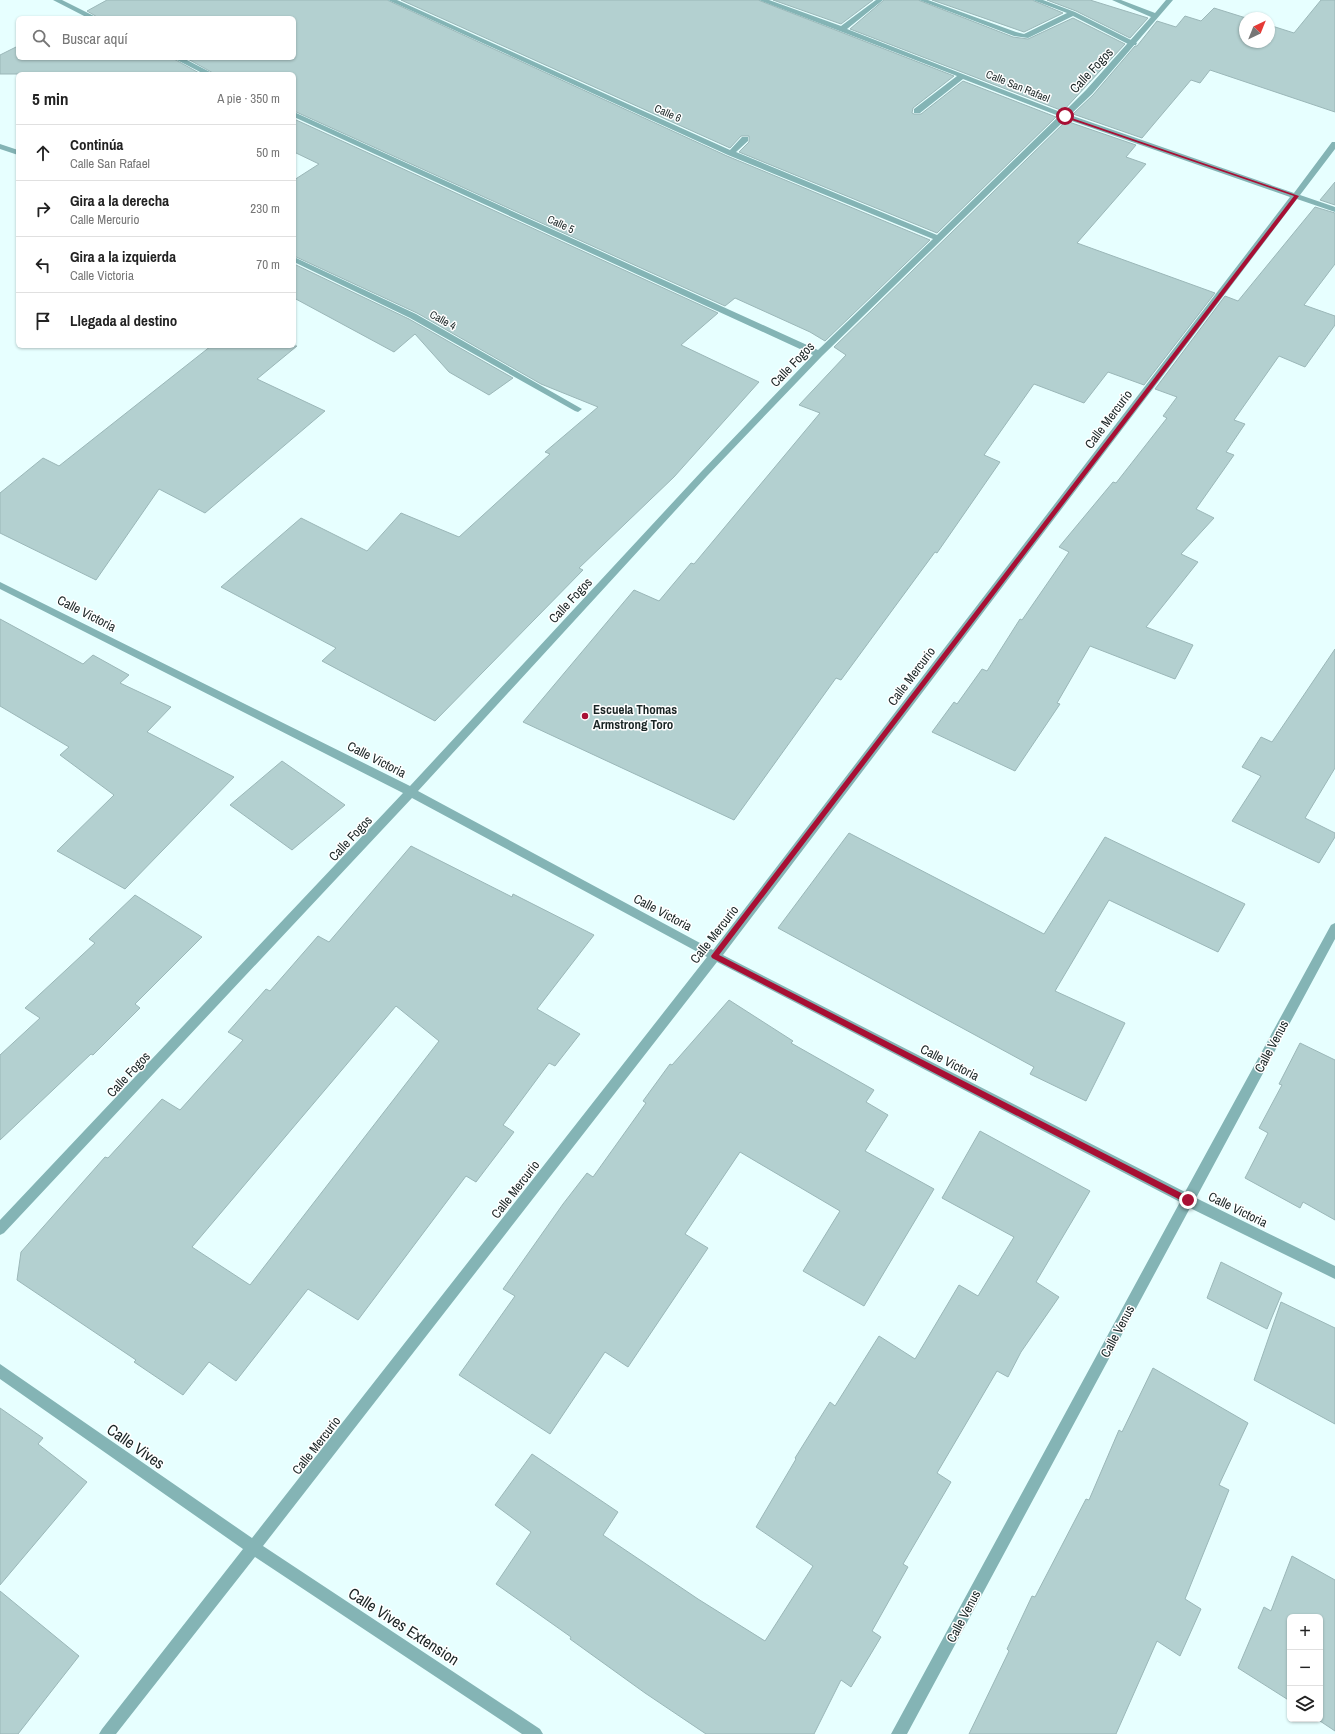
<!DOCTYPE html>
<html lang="es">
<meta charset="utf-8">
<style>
:root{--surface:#fff;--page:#f6f6f6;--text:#222;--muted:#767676;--line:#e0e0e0}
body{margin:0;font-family:"Archivo Narrow",sans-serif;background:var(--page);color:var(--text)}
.controls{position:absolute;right:12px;bottom:12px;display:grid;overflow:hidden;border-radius:6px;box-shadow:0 1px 3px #0004}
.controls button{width:36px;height:36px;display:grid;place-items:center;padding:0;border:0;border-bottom:1px solid var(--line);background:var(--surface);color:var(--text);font:20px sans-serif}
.compass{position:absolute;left:1239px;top:12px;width:36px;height:36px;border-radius:50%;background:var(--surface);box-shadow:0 1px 3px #0004;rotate:43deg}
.stop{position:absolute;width:12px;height:12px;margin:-9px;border:3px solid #a80f34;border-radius:50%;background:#fff}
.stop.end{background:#a80f34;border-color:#fff;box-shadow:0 1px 4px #0008}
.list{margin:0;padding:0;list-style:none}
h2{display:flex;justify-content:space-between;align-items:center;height:52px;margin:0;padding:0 16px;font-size:17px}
h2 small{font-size:13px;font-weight:400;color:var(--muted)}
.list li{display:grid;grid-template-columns:26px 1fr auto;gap:12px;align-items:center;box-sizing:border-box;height:56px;padding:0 16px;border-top:1px solid var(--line)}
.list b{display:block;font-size:15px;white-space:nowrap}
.list p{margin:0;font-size:13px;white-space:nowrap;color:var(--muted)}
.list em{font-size:13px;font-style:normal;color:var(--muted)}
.icon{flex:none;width:22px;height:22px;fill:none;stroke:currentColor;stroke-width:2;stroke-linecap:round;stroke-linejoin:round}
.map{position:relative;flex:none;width:1335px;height:1734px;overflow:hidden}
.search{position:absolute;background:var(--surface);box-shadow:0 1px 3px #0004;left:16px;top:16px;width:280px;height:44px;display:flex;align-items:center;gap:10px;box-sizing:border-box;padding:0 14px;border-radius:6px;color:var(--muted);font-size:15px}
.panel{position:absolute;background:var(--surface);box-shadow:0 1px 3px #0004;left:16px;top:72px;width:280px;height:276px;border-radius:6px}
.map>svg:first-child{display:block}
.building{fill:#b3d0d0;stroke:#9bb7b8;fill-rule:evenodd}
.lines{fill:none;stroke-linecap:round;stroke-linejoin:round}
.service{fill:#84b4b5;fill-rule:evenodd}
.minor{fill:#84b4b5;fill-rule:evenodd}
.route{fill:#a80f34}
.poi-dot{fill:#a80f34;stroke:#fff;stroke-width:1.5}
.labels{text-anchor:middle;stroke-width:3;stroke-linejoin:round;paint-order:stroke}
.far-street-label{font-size:11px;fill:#1a2525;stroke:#fff}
.street-label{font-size:13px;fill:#1a2525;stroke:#fff}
.poi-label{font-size:13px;font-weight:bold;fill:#1a2525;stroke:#fff;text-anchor:start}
.near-street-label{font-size:16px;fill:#1a2525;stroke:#fff}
</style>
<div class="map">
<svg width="1335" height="1734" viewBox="0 0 1335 1734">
<rect width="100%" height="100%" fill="#e7ffff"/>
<!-- building -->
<path class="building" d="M107,0H387L727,156L930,240L825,341L810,332L735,298L725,306L294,111V74H215L186,58H294V18H99L87,11Z
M401,0H758L954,76L913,108L912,113L914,114H921L963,81L1056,117L937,233L739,152L749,142V136H741L730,148Z
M773,0H873L841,24Z
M884,0H918L1013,37L1028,39L1073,18L1125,44L1063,111L850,29Z
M932,0H1032L1063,13L1024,32Z
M1047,0H1090L1148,18L1130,38L1076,11Z
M1321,0H1335V112L1210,70L1200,83L1191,80L1142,138L1073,114L1093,95L1135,46H1137L1157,21L1176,27L1185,16L1201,21L1214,8L1246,18H1245V42H1269V25L1294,33Z
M18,46V58H172L201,74H0V55Z
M294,119L718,313L681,345L759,382L674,477L579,568L583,570L435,721L322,661L336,648L221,587L301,518L367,551L401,513L459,537L550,454L545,452L598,407L541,384L417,313L294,256V180L319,164L294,152Z
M1066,121L1136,145L1126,157L1146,164L1077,243L1215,293L1144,385L1108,372L1084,403L1034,384L984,455L1000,462L937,553L935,552L841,680L836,678L734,820L523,722L634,590L659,601L691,563L694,564L820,413L799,405L846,355L834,347Z
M1335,182V205L1320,200Z
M1315,207L1335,213V264L1304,305L1335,316V325L1305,367L1279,356L1234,420L1245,424L1226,452L1234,455L1196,509L1214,518L1181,554L1198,562L1146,627L1193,645L1175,679L1090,646L1057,703L1060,704L1015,771L932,732L954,702L957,704L982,669L987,671L1020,619L1022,620L1069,552L1059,547L1113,482L1116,483L1167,418L1163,416L1177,397L1155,389L1225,296L1238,301Z
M294,264L409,319L513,378L489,395L449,372L415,334L394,352L294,298Z
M211,346H297L257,379L325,411L205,513L159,489L96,580L0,533V493L43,458L59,466Z
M0,619L83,664L93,655L129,675L120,683L171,707L147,732L234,777L125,889L57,851L114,795L60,755L69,747L0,706Z
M1335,649V768L1305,818L1335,833V837L1319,863L1232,821L1261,776L1242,767L1261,737L1272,742Z
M282,761L345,805L292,850L230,805Z
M849,833L1044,934L1105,837L1245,904L1218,952L1109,900L1055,991L1125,1023L1086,1101L1030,1074L1034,1067L778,928Z
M411,846L512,897L513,894L594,935L537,1009L580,1034L555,1066L549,1063L503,1125L514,1132L476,1182L466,1176L358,1320L308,1289L236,1381L209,1362L183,1395L134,1362L136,1360L17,1280L21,1252L105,1157L108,1158L162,1099L180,1110L243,1040L228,1032L266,989L270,991L318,936L329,942ZM396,1006L439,1041L250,1285L192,1247Z
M135,895L202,937L135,1004L140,1008L93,1055L91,1054L0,1140V1055L40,1018L25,1008L95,943L89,939Z
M729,1000L793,1041L791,1043L874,1090L866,1102L888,1115L865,1151L934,1189L864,1306L803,1271L840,1211L740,1152L685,1234L708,1248L628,1367L605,1352L550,1434L459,1375L515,1296L503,1289L563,1204L587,1173L593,1177L646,1103L643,1101L670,1064L672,1065Z
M1300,1043L1335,1060V1220L1303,1202L1300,1208L1245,1178L1268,1133L1259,1128L1282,1085L1279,1084Z
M980,1131L1090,1191L1036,1282L1059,1297L1021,1352L1008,1377L997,1371L937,1473L951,1482L903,1564L908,1567L872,1631L881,1637L851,1687L841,1680L814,1734H706L645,1693L570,1639L571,1637L496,1584L531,1532L495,1505L532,1454L618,1512L603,1535L698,1599L765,1641L813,1566L756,1527L796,1459L795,1458L830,1402L835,1406L879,1336L915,1359L959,1285L978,1296L1014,1237L942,1198Z
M1221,1262L1282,1293L1267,1329L1207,1298Z
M1281,1302L1335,1328V1424L1254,1380Z
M1153,1368L1248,1423L1219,1485L1229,1490L1185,1599L1201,1609L1180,1656L1157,1641L1116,1734H969L1009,1651L1007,1649L1032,1596L1035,1597L1086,1499L1089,1500L1119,1430L1122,1432Z
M0,1408L43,1438L38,1444L87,1482L0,1585Z
M1292,1556L1335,1580V1731L1317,1719H1320V1617H1290V1701L1238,1668L1264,1607L1271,1611Z
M0,1591L79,1656L18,1734H0Z"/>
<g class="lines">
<!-- service -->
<path class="service" d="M919,0H928L1016,32L1024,34L1067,13L1033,0H1043L1075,12L1137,43L1136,45H1130L1073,16L1028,38L1014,36Z"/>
<!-- minor -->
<path class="minor" d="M53,0H62L98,18H88Z
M388,0H397L730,150L742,137H748V141L736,152L937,235L1059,116L963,79L920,113H914V109L957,76L759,0H769L841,26L876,0H883L847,29L1063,113L1086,90L1151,17L1112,0H1121L1155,13L1166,0H1173L1092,94L1070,115L1294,193L1332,142H1335V149L1300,195L1335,207V212L1297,199L723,955L1185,1192L1331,925L1335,923V939L1196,1198L1335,1266V1279L1190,1208L907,1734H891L1180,1202L717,962L263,1546L540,1729L543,1734H522L255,1557L116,1734H99L102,1729L243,1549L0,1379V1364L252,1538L707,957L412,798L4,1233L0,1235V1220L403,793L0,589V582L410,786L701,472L813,355L294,117V112L818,350L933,239L728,155ZM1066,119L1290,197L713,950L418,791L707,476L822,356Z
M173,58H183L214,74H204Z
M0,144L18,150V155L0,149Z
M294,257L416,314L582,409L578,412L575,411L410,318L294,262Z"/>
</g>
<!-- route -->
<path class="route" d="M1063,115L1299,196L719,955L1191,1198L1192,1200L1188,1204L712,958L711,956L1294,196L1063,117Z"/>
<!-- markers -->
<circle class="poi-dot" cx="585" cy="716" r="4"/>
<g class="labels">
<!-- far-street labels -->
<g class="far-street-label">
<text transform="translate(1018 86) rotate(22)" y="4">Calle San Rafael</text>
<text transform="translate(668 113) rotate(24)" y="4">Calle 6</text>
<text transform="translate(561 224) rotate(25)" y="4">Calle 5</text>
<text transform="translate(443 320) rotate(29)" y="4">Calle 4</text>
</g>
<!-- street labels -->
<g class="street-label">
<text transform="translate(1091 70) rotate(-47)" y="5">Calle Fogos</text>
<text transform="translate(792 364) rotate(-46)" y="5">Calle Fogos</text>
<text transform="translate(1108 419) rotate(-53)" y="5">Calle Mercurio</text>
<text transform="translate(570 600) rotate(-47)" y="5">Calle Fogos</text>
<text transform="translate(87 613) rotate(27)" y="5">Calle Victoria</text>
<text transform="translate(911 676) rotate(-53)" y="5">Calle Mercurio</text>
<text transform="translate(377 759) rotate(27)" y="5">Calle Victoria</text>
<text transform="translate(350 838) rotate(-47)" y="5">Calle Fogos</text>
<text transform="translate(663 912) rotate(28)" y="5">Calle Victoria</text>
<text transform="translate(714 934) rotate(-52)" y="5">Calle Mercurio</text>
<text transform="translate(1271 1046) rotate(-62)" y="5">Calle Venus</text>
<text transform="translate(950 1062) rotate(27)" y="5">Calle Victoria</text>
<text transform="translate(128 1074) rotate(-47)" y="5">Calle Fogos</text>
<text transform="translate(515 1189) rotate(-52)" y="5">Calle Mercurio</text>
<text transform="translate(1238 1209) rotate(26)" y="5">Calle Victoria</text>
<text transform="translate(1117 1331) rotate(-62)" y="5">Calle Venus</text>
<text transform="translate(316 1445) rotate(-52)" y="5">Calle Mercurio</text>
<text transform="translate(963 1616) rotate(-62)" y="5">Calle Venus</text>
</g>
<!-- poi labels -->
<g class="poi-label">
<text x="593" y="714">Escuela Thomas<tspan x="593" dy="15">Armstrong Toro</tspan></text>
</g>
<!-- near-street labels -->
<g class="near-street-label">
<text transform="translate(136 1446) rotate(35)" y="6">Calle Vives</text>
<text transform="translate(404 1626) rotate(33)" y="6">Calle Vives Extension</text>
</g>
</g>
</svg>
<div class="controls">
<button>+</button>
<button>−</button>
<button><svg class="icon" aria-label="layers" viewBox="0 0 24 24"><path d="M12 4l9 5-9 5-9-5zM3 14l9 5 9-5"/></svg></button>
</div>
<svg class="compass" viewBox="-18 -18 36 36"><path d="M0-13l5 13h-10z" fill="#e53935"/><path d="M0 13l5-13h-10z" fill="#767676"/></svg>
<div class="stop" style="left:1065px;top:116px"></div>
<div class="stop end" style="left:1188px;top:1200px"></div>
<div class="search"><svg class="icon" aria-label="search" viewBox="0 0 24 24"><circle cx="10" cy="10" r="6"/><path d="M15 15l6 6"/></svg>Buscar aquí</div>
<section class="panel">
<h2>5 min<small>A pie · 350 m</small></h2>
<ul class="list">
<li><svg class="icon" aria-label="ahead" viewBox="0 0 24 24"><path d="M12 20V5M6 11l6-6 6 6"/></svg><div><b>Continúa</b><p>Calle San Rafael</p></div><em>50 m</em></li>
<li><svg class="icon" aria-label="right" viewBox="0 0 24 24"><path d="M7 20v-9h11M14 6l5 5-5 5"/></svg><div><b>Gira a la derecha</b><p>Calle Mercurio</p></div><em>230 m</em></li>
<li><svg class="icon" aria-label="left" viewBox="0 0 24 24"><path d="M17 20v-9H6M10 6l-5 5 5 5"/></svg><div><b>Gira a la izquierda</b><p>Calle Victoria</p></div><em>70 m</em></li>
<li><svg class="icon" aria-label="arrive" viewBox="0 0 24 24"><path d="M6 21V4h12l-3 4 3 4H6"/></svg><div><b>Llegada al destino</b></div></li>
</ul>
</section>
</div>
